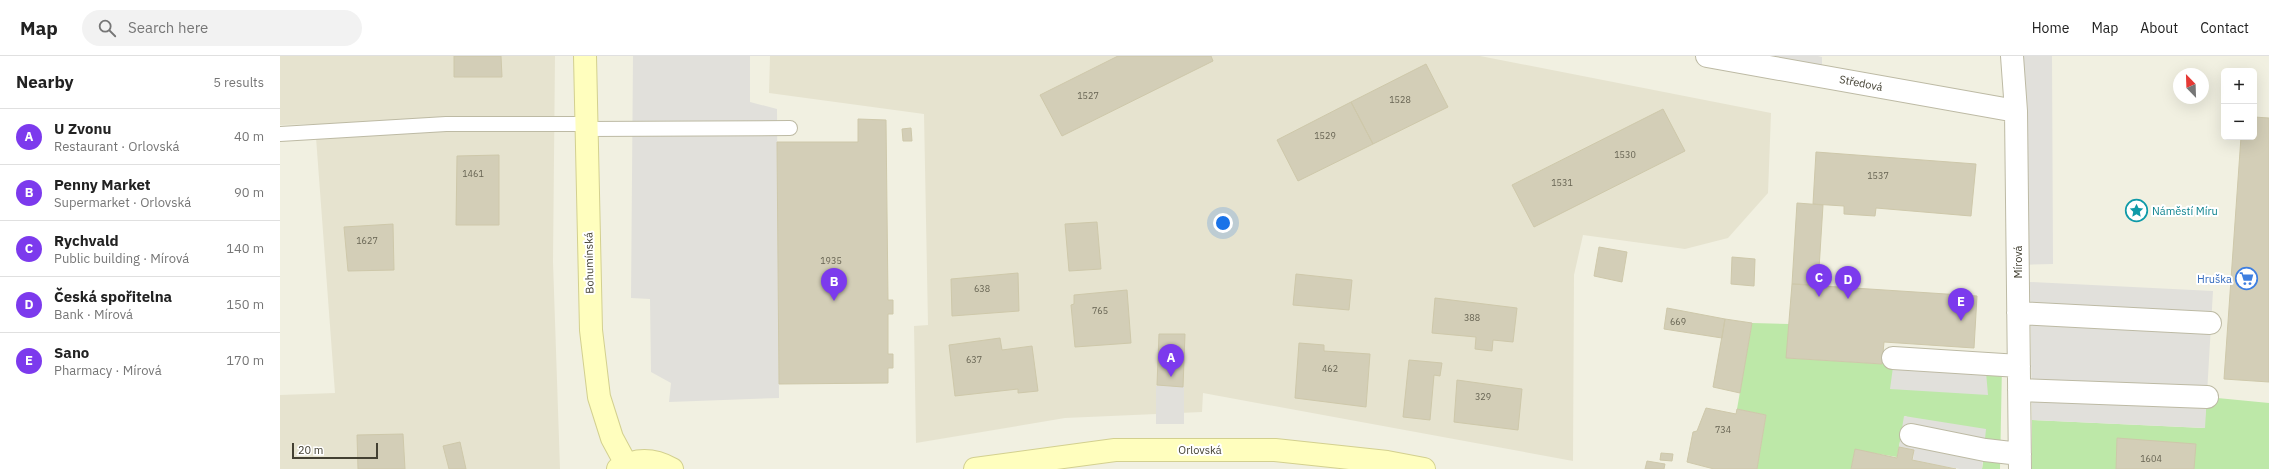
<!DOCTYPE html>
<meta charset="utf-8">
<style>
:root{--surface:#fff;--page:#f2f2f2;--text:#222;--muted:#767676;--line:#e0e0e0;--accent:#7c3aed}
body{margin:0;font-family:"IBM Plex Sans",sans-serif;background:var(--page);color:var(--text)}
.controls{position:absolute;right:12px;top:12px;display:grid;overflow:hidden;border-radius:6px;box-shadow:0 4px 16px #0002}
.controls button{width:36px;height:36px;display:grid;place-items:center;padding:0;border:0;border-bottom:1px solid var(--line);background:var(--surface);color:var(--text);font:20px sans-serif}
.compass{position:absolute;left:1893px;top:12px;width:36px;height:36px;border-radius:50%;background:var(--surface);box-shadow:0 4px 16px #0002;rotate:337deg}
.scale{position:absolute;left:12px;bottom:10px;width:86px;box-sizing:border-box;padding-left:4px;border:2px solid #434032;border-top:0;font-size:11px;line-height:14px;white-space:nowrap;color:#434032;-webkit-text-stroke:3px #fff;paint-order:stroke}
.you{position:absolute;left:943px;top:167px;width:14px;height:14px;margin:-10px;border:3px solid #fff;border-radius:50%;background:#1a73e8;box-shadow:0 0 0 6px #1a73e833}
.badge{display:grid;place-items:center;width:26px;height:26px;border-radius:50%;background:var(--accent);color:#fff;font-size:13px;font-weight:700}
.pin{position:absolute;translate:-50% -33px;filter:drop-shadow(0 1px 2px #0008)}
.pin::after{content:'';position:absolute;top:21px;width:14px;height:12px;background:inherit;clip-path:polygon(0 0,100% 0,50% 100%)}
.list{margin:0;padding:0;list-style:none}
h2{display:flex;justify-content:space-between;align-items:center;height:52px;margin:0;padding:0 16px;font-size:17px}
h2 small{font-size:13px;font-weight:400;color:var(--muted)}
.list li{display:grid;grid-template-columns:26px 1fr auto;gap:12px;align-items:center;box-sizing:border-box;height:56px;padding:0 16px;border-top:1px solid var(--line)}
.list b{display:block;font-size:15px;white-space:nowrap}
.list p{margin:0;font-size:13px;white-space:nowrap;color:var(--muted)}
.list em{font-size:13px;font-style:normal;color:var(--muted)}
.icon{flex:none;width:22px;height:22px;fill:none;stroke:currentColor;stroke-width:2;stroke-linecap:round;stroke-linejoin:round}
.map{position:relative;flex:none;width:1989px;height:413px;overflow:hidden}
header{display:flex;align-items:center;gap:24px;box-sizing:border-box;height:56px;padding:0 20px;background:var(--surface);border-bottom:1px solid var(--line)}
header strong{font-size:19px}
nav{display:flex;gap:22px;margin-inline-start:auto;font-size:14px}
.search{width:280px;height:36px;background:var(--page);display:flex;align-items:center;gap:10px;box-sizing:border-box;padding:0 14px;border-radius:22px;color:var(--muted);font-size:15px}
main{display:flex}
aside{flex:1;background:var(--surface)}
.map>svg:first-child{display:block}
.residential{fill:#e6e3cf}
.green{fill:#bde8a8}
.parking{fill:#e1e0db}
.building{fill:#d3ceb7;stroke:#cec8aa}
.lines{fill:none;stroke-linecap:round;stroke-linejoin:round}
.lane-casing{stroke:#bdbaa4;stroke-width:16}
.street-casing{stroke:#bdbaa4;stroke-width:24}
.secondary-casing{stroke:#d3d08f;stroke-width:24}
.lane{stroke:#fff;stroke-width:14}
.street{stroke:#fff;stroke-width:22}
.secondary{stroke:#fffebe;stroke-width:22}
.labels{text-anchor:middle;stroke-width:4;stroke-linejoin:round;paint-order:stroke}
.number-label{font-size:9px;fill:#676453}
.street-label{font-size:11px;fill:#434032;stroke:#fff}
.culture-label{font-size:11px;fill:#0d838f;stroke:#fff;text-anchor:start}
.shop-label{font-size:11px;fill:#366cbe;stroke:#fff;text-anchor:end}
</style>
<header>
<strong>Map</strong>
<div class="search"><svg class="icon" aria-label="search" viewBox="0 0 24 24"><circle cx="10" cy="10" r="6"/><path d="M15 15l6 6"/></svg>Search here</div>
<nav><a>Home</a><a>Map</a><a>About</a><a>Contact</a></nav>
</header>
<main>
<aside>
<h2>Nearby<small>5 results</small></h2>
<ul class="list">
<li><span class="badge">A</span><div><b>U Zvonu</b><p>Restaurant · Orlovská</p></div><em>40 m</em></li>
<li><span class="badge">B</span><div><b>Penny Market</b><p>Supermarket · Orlovská</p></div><em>90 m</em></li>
<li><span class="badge">C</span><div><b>Rychvald</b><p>Public building · Mírová</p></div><em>140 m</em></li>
<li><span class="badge">D</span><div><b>Česká spořitelna</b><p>Bank · Mírová</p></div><em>150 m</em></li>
<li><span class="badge">E</span><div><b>Sano</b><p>Pharmacy · Mírová</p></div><em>170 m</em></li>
</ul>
</aside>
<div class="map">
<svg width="1989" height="413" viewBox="0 0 1989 413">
<rect width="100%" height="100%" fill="#f1f0e1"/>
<!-- residential -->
<path class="residential" d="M0,0H275L273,206L280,413H0V339L55,337L35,68L0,69Z
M490,0H1200L1491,57L1488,137L1448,182L1405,193L1303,179L1294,219L1293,405L923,337L922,356L785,362L636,387L634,270L648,269L644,58L489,37Z"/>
<!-- green -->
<path class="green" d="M1472,267L1509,268L1507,302L1602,308L1603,301L1722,309L1720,413H1702L1705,394L1625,360L1617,401L1575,394L1571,413H1477L1486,359L1457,353Z
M1927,341L1989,347V413H1752V364L1924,372Z"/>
<!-- parking -->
<path class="parking" d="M353,0H470V46L497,53L499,342L389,346L391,327L371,316L370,243L351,242Z
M1468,0H1538L1542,1V14Z
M1732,0H1772L1773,208L1738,209Z
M1750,226L1933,235L1925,372L1752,364Z
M1613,311L1706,316L1708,339L1610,333Z
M876,330H904V368H876Z
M1624,360L1706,373L1702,413H1680L1633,405L1634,394L1619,391Z"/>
<!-- building -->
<path class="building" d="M174,0H221L222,21H174Z
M838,0H931L933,5L782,80L760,39Z
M1146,8L1168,51L1093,88L1071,46Z
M1071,46L1093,88L1018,125L997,84Z
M1383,53L1405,95L1254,171L1232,129Z
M1974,61L1989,62V326L1944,323L1961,81H1974Z
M578,63L606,64L608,244H613V258H608V298H613V312H608V327L499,328L497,86H578Z
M631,72L632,85H623L622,73Z
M1536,96L1696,108L1691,160L1596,152L1595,160L1564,158V150L1533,148Z
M219,99V169H176L177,100Z
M1517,147L1543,149L1538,229L1512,228Z
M817,166L821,213L789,215L785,168Z
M113,168L114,214L68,215L64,171Z
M1319,191L1347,196L1342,226L1314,220Z
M1452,201L1475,203L1474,230L1451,228Z
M738,217L739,255L672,260L671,223Z
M1016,218L1072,224L1069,254L1013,249Z
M1512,228L1697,240L1694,292L1604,286L1602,308L1506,302Z
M847,234L851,287L795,291L791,249L794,248V239Z
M1155,242L1237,252L1233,286L1213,284L1212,295L1195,293L1196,281L1152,277Z
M1387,252L1445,263L1442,282L1384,273Z
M1445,263L1472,267L1460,337L1433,331Z
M879,278H905L903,331L877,329Z
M720,282L722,294L752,290L758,335L738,337V333L675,340L669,289Z
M1019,287L1044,289V295L1090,298L1086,351L1015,342Z
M1129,304L1162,307L1160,320L1154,319L1150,364L1123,361Z
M1177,324L1242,333L1238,374L1174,366Z
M1426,352L1456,358L1457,353L1486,359L1477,413H1434L1407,406L1413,376L1417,375Z
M123,378L125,413H78L77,379Z
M1837,382L1916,388L1914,413H1836Z
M180,386L186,413H169L163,390Z
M1619,391L1634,394L1632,404L1676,413H1571L1575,393L1617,402Z
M1381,397L1393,398L1392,405L1380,404Z
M1367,405L1385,408L1384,413H1365Z"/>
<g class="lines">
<defs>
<path id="lane" d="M305,73L510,72
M0,78L166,68H305"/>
<path id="street" d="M1427,0L1736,55
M1732,0L1736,55L1740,413
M1738,257L1930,267
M1613,302L1739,310
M1739,334L1927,341
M1631,379L1705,394L1740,398"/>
<path id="secondary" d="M305,0L311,274L319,341L332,382L346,408
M338,413C356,402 374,403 392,413
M695,413L835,394H995L1107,406L1144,413"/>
</defs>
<!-- lane casing -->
<use href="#lane" class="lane-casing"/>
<!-- street casing -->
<use href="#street" class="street-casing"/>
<!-- secondary casing -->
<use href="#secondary" class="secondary-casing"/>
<!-- lane -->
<use href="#lane" class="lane"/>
<!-- street -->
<use href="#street" class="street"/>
<!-- secondary -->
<use href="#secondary" class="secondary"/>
</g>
<!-- icons -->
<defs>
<symbol id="sight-ring" viewBox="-11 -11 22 22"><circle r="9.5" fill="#fff" stroke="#0f9aa8" stroke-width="1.5"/><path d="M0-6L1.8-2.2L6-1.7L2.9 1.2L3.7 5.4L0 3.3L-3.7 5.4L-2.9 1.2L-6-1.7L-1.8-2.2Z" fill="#0f9aa8"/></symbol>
<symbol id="supermarket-ring" viewBox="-11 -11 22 22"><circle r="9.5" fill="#fff" stroke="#3f7fe0" stroke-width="1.5"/><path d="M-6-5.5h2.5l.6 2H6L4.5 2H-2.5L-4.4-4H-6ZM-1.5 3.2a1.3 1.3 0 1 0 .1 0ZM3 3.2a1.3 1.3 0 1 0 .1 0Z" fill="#3f7fe0"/></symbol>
</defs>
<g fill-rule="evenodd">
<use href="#sight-ring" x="1844" y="142" width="25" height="25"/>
<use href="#supermarket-ring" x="1954" y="210" width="25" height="25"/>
</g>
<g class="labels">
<!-- number labels -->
<g class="number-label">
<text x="808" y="43">1527</text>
<text x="1120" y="47">1528</text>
<text x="1045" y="83">1529</text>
<text x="1345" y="102">1530</text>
<text x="193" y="121">1461</text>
<text x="1598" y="123">1537</text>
<text x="1282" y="130">1531</text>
<text x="87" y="188">1627</text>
<text x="551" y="208">1935</text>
<text x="702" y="236">638</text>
<text x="820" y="258">765</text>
<text x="1192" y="265">388</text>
<text x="1398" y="269">669</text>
<text x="694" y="307">637</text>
<text x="1050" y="316">462</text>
<text x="1203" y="344">329</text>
<text x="1443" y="377">734</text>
<text x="1871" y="406">1604</text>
</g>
<!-- street labels -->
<g class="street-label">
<text transform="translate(1581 27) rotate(11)" y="4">Středová</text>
<text transform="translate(1738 206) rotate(-90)" y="4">Mírová</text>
<text transform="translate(309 207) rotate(-91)" y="4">Bohumínská</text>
<text x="920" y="398">Orlovská</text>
</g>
<!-- culture labels -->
<g class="culture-label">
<text x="1872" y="159">Náměstí Míru</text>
</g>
<!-- shop labels -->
<g class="shop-label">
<text x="1952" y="227">Hruška</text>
</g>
</g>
</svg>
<div class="controls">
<button>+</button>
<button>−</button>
</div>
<svg class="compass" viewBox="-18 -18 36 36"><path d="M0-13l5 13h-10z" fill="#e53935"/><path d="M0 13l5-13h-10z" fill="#767676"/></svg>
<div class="scale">20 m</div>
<div class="you"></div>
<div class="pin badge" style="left:891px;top:321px">A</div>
<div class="pin badge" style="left:554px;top:245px">B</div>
<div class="pin badge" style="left:1539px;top:241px">C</div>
<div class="pin badge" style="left:1568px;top:243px">D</div>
<div class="pin badge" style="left:1681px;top:265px">E</div>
</div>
</main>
